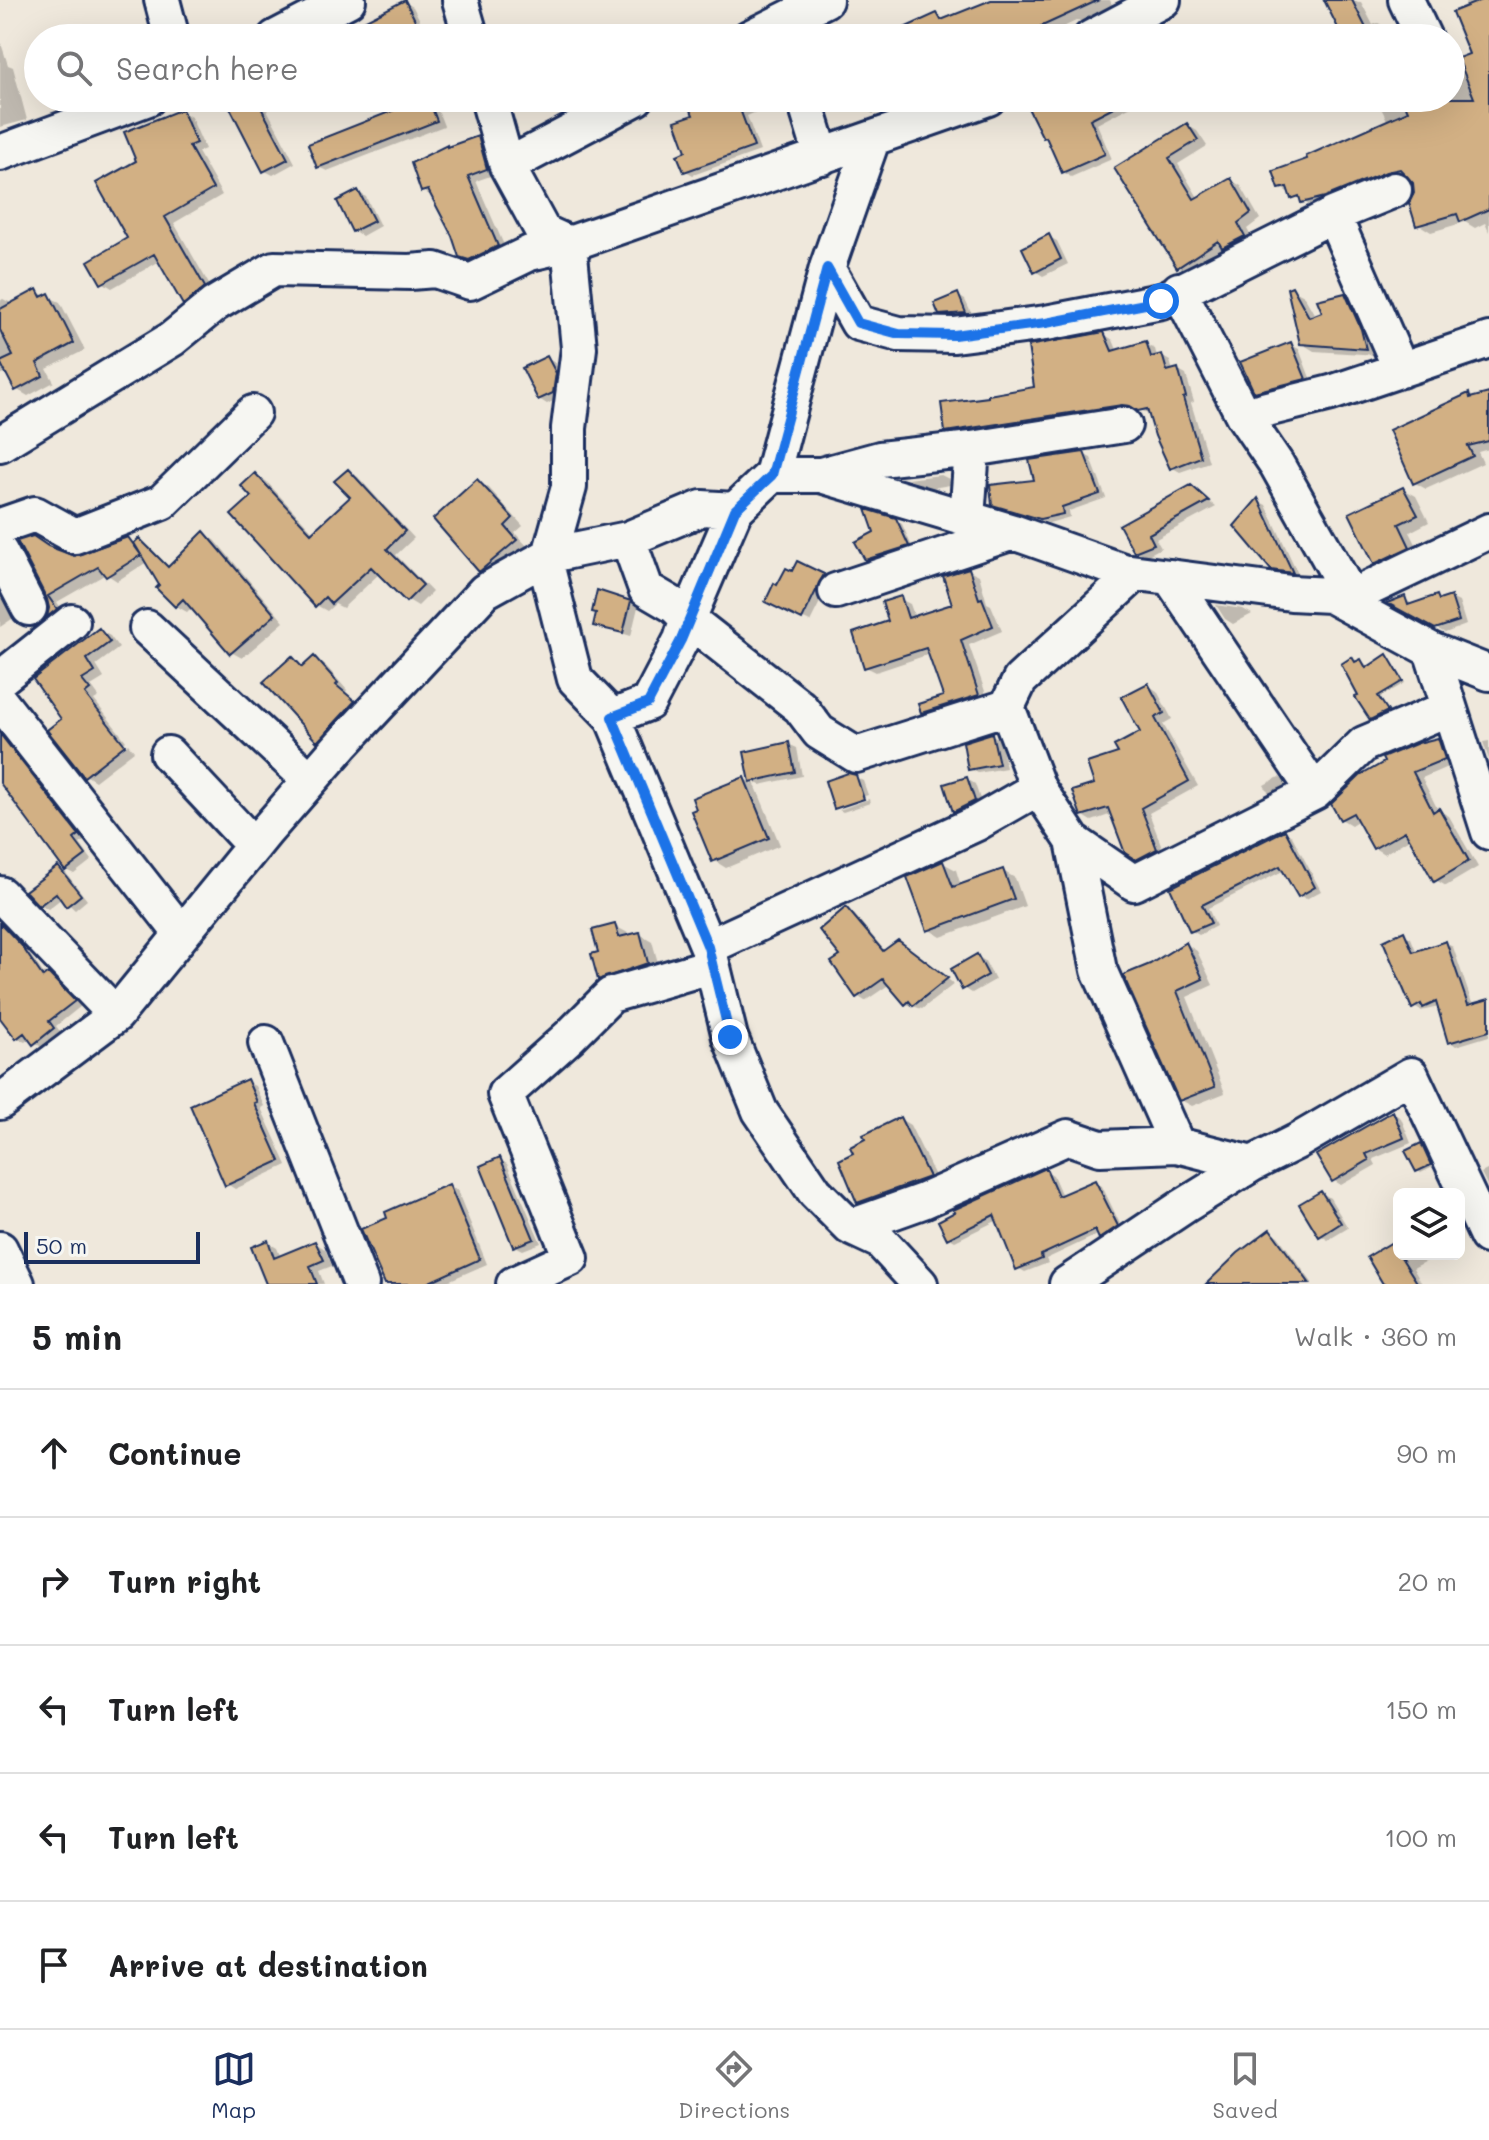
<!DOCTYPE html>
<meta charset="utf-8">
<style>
:root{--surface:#fff;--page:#f6f6f6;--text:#202124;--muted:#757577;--line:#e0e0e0;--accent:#1b2f5e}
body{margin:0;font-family:Mali,sans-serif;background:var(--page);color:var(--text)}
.controls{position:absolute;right:24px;bottom:24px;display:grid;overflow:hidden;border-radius:12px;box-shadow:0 8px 32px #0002}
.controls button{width:72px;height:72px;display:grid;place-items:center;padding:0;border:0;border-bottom:2px solid var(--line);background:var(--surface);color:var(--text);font:40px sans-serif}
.scale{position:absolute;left:24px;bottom:20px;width:176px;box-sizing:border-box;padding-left:8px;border:4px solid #1b2f5e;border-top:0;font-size:22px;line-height:28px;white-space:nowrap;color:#1b2f5e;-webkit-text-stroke:6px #f6f6f2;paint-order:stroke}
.stop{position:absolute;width:24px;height:24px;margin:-18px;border:6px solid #1a73e8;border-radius:50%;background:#fff}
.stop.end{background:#1a73e8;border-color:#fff;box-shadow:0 2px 8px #0008}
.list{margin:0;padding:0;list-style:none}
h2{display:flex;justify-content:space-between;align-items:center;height:104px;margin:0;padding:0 32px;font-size:34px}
h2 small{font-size:26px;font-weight:400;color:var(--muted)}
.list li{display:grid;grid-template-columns:52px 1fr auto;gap:24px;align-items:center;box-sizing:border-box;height:128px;padding:0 32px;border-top:2px solid var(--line)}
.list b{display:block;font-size:30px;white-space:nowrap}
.list em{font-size:26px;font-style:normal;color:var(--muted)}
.icon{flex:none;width:44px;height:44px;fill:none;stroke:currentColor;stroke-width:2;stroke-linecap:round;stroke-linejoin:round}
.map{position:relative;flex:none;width:1489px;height:1284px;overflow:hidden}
.search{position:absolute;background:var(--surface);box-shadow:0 8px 32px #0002;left:24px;right:24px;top:24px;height:88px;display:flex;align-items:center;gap:20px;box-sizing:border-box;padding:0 28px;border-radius:44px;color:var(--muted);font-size:30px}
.sheet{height:744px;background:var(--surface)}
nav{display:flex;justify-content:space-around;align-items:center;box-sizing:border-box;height:112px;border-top:2px solid var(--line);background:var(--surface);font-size:22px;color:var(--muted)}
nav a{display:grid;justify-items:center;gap:4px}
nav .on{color:var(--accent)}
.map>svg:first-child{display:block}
.shadow{fill:#0003}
.building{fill:#d2b084;stroke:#1b2f5e;stroke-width:2}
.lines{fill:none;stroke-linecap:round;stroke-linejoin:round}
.minor-casing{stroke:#1b2f5e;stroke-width:40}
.minor{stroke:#f6f6f2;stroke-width:34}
.route{stroke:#1a73e8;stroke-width:10}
</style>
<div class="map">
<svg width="1489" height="1284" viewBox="0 0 1489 1284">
<rect width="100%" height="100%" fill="#efe8dc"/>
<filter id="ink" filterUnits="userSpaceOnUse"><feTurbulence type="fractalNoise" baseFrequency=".0125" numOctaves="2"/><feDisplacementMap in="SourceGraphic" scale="16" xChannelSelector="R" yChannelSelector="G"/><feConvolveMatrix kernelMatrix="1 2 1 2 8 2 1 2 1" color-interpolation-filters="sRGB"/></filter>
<g filter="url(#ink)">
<!-- shadow -->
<path class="shadow" d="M996,0H1110L1114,10L1084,23L1078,20L1040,38H887L937,15L946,20Z
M1337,0L1361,2L1373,25L1378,23L1391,30L1395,38H1345Z
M1465,0H1489V232L1485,223L1475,228L1465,222L1431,232L1418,224L1415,182L1409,177L1316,209L1281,188L1310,160L1388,122L1376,98H1451V64L1472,55Z
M405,2L413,7L429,38H366Z
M0,40L8,65L13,67L27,120L0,127Z
M234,98H261L295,163L273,175L265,171Z
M394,98H433L444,126L327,171L318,167L400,110Z
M726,98L785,99L747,116L760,151L693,175L686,171L695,116Z
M850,98H910L873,114Z
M1039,98H1127L1131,106L1097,124L1112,159L1071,177L1063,172L1049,139L1045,137Z
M181,111L191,117L205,149L198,152L222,195L174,223L214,293L194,309L184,303L160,261L112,288L102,282L130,239L139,162Z
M1187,125L1197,131L1207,146L1178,164L1199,199L1231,180L1241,186L1260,219L1247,229L1254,242L1234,253L1226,248L1188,272L1178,266L1117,169Z
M478,138L488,144L496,174L476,181L507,252L480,265L461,256L454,235L433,197L423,191L449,148Z
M358,192L366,197L380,226L362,236L354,231Z
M1049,237L1057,241L1068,264L1043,276L1035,271Z
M1291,289L1304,296L1316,317L1345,295L1358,302L1378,355L1314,351L1301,343Z
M37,292L60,302L85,350L47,369L54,382L28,396L16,389L7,372L0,375V301L3,299L13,304Z
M957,295L965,300L973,317L949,318L941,313Z
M1104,334L1113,340L1118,352L1146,344L1155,349L1157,357L1161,356L1170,361L1173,371L1177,370L1186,375L1194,402L1191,403L1209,462L1180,472L1171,467L1151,414L1140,410L1131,409L955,436L946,431L1037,389Z
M1291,345L1299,349L1312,383L1263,395L1255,390Z
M547,358L555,363L563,379L561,397L547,404L539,399Z
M1469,395L1474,398L1489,395V449L1478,452L1483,463L1426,489L1415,483Z
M1083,454L1091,458L1106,498L1069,511L1070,517L1049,523L994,504Z
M348,471L358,477L414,538L396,555L432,592L418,606L408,600L380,573L343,608L335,604L327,611L316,605L254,497L256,475L266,481L314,533L353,497Z
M941,475L949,479L950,485L932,488L907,479Z
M478,481L489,488L523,526L515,533L528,547L491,577L480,570Z
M1191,488L1216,507L1156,539L1161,548L1146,556L1136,551L1122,526Z
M1403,489L1416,496L1429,522L1410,532L1421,554L1388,570L1376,562Z
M1258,501L1266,505L1299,576L1281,574L1272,569Z
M895,520L902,524L913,549L873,562L867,559Z
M204,534L215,540L284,622L242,658L231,652L192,607L187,612L176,606L147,562L117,581L106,574L57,602L65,615L58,621L49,616L51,608L49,598L20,543L51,549L74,558L127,539L136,544L140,541L150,547L170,568Z
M969,570L979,575L987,603L991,605L1002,631L969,645L988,700L932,717L923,712L945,697L930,654L876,672L866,667L900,599L910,604L915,618L954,605Z
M823,576L831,580L810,622L776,606Z
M0,594L5,597L15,617L0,627Z
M1437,597L1443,600L1451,598L1459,602L1466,625L1445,633L1391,603L1404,598L1413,605Z
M630,603L638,607L631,636L595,625Z
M1216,605L1243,609L1252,614L1233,624L1225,619Z
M99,630L110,636L119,648L96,665L104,678L91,686L99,697L94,700L126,741L86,772L64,720L35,679Z
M1387,656L1405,683L1379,698L1390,713L1375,720L1372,718L1352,660L1357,664L1361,662L1365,663L1367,669Z
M292,659L305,667L314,659L325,665L347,690L346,692L364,709L329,747L318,741L266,682Z
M1148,685L1157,691L1172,719L1163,724L1198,786L1149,813L1165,855L1147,864L1137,858L1112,814L1092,821L1082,815L1097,786L1121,754L1143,733Z
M0,730L85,840L80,844L92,860L74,874L66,870L0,766Z
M992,735L1000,739L1006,768L978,773L970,769Z
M1438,740L1448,746L1454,764L1422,778L1438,810L1449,816L1478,867L1446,886L1436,880L1411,838L1384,854L1374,848L1359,820L1351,825L1341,819Z
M1489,741V760L1483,742Z
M128,744L134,751L95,781L87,776Z
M788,744L797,748L802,776L760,785L754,782L780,845L726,868L713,860L699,810L744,779L753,784L746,753Z
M855,777L863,781L868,795L838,805V809L835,808Z
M1279,777L1287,782L1292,789L1276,797L1268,792L1264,785Z
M967,779L975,784L982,805L963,815L955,810Z
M869,799L870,803L843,812L839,810Z
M1285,832L1292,836L1321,891L1306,899L1299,895L1285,870L1208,908L1216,926L1199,935L1192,931L1172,888Z
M943,863L956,870L961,886L1003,871L1015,878L1025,906L941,937L928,929Z
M58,868L66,873L87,900L75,910L62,898L48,909L40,904Z
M846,909L854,914L885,951L907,947L954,984L922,1009L906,1004L890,984L865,1001L857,996L843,956Z
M615,926L628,933L629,937L640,934L652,941L660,970L612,986L599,979L600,953Z
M1404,934L1411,938L1417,953L1445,943L1453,947L1473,1006L1489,1001V1036L1456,1046L1449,1041L1439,1007L1421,1011L1414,1007Z
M17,943L25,948L46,977L48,976L56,980L81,1006L56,1026L61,1033L42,1048L30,1038L25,1042L17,1038L0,1014V955Z
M1186,944L1197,951L1213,985L1187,997L1225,1093L1192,1106L1181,1100L1151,966Z
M977,956L985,961L995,980L972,993L964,988Z
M247,1082L255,1086L264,1106L261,1108L287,1165L235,1189L227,1184Z
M1393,1113L1401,1118L1411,1143L1373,1159L1376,1165L1341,1185L1333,1180Z
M900,1119L910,1125L938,1182L869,1208L859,1202L855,1154Z
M1421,1145L1433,1167L1421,1173L1418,1171Z
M499,1159L507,1164L541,1243L523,1250L515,1246L481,1164Z
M1489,1169V1189L1481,1173Z
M1046,1171L1053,1175L1062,1196L1095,1182L1102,1186L1123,1230L1107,1241L1099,1234L1046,1259L1048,1263L1025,1272L1018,1268L998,1220L955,1241L948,1237Z
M449,1186L457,1190L487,1264L441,1284H387L390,1219Z
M1322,1193L1330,1198L1348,1228L1328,1240L1320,1235Z
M1270,1231L1278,1236L1313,1284H1208Z
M1399,1241V1254H1428L1431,1259L1413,1268L1422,1284H1386Z
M267,1242L277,1248L281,1258L315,1243L325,1249L332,1266L319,1271L324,1284H268Z"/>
<!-- building -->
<path class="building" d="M405,0L424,38H365L358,24Z
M991,0H1099L1016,38H882L937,13L941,20Z
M1324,0H1352L1371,38H1343Z
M1482,0H1489V209L1460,222L1457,214L1416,226L1409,203L1414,193L1413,183L1400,169L1386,172L1325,197L1301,203L1299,196L1291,199L1287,187L1279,189L1273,171L1307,159L1306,156L1408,111L1402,98H1474L1458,58L1469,54L1452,12Z
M225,98H256L288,159L263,172Z
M392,98H428L437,121L317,168L308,144L397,109Z
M718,98H772L741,112L754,147L684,172L677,155L686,151L675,121L693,115L690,108Z
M1023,98H1131L1090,119L1105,154L1062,173L1046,137L1043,138Z
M182,109L196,143L189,146L213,189L165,217L205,287L183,305L154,254L101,284L88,261L127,238L96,183L136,161L124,132Z
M1187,123L1198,140L1169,158L1194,199L1231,178L1251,213L1238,223L1245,236L1222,248L1218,241L1177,268L1114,168Z
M478,136L487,169L468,176L498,246L469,260L459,257L452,236L428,190L421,192L411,163L447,145V147Z
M358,190L374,221L352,232L337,201Z
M1049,234L1061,259L1034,273L1022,248Z
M1292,286L1309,317L1322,312L1317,300L1345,293L1361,329L1366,349L1300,344L1287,288Z
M37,289L41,297L49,293L74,343L37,363L43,376L15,391L0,362L13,356L0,330V309Z
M958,293L966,313L939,315L934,303Z
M1104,332L1112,351L1146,341L1151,357L1162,354L1167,371L1178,368L1186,397L1183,398L1201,457L1170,469L1155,436L1147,409L1138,411L1130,406L1122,405L945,432L941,403L988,397V395L1034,387L1028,346Z
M1291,342L1306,379L1254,392L1240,362Z
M547,356L556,373L553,393L538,400L522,368Z
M1469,393L1470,398L1489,393V441L1468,446L1473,456L1413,484L1389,430Z
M1084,452L1100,494L1062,507L1063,514L1040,519L992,505L990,485L1034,480L1029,460Z
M348,469L405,531L387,549L423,585L406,602L371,567L331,604L325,597L315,607L231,515L251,497L241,486L255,473L311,533L350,497L334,481Z
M477,479L513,518L505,526L517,540L479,572L433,519Z
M1191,485L1209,501L1149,534L1154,544L1134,552L1119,525Z
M1403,487L1418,515L1399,524L1410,547L1374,564L1349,513Z
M1258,498L1293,573L1271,570L1234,526Z
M866,509L896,518L909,546L865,560L855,542L874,532Z
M204,531L275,615L230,654L183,599L175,607L156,588L159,585L134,543L139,538L168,567Z
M33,536L48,546L74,556L128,537L141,555L106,577L98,567L48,596L57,609L47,617L49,608L47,599L17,541Z
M797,561L824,574L802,620L765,602L774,583L777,585L786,568L792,571Z
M969,568L979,599L982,598L993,626L961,640L979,695L921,713L918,704L943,696L926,648L864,668L853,633L888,621L882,602L901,596L908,618L952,604L943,576Z
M597,590L631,601L623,633L593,626L596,613L592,612Z
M1437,595L1439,600L1451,596L1459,621L1435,629L1387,603L1405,596L1408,605Z
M99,628L110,642L87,659L95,672L82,680L90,690L85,694L125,745L84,777L47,730L61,719L33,679Z
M1387,654L1403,681L1378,696L1388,711L1370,720L1355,697L1358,696L1341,664L1352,657L1355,662L1361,659L1366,668Z
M292,656L302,667L314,656L338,683L336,685L355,701L317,742L263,682Z
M1148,683L1164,713L1155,718L1189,781L1141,808L1157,849L1136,860L1125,853L1108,808L1081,816L1072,791L1094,784L1087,763L1118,753L1114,746L1140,732L1121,697Z
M992,733L999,764L968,770L963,742Z
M0,734L79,835L74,839L86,855L65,871L0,783Z
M1438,738L1445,759L1413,772L1433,812L1439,808L1469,861L1434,882L1405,831L1373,849L1353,813L1340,820L1331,804L1360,776L1384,762L1382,758L1418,743Z
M789,742L795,772L750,782L744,752Z
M848,773L856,775L864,799L834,809L825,781Z
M744,777L769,838L712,862L691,811L696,809L692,798Z
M967,777L975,801L953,812L944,784Z
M1285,830L1315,887L1298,897L1280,866L1202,905L1211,923L1190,932L1170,888Z
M943,861L953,887L1003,869L1014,899L927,931L907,877Z
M58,866L81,895L66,907L56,893L39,906L25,891Z
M846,907L883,951L898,940L948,978L913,1006L909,1001L905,1005L883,979L856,998L831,962L840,956L819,930Z
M0,923L21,945L43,977L48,973L75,1001L49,1021L54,1028L33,1045L24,1033L16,1039L0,1018Z
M615,924L619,937L640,932L648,963L598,980L591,954L598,952L592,930Z
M1404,931L1413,952L1446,941L1468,1005L1489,999V1031L1448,1043L1436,1002L1423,1008L1421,1004L1412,1009L1383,941Z
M1186,942L1203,979L1177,991L1215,1087L1179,1101L1123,975L1150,964Z
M977,954L988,975L962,990L951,969Z
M247,1079L257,1102L254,1103L280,1161L225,1186L190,1105Z
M1393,1111L1404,1138L1366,1154L1369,1160L1332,1182L1316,1155Z
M900,1117L929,1177L857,1203L839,1160L853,1153L850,1147L865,1139L863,1135Z
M1421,1143L1431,1165L1416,1172L1405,1151Z
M500,1157L534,1239L513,1247L480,1166Z
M1046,1168L1058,1196L1095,1180L1118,1226L1099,1239L1095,1230L1041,1255L1042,1259L1016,1270L994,1215L947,1239L938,1221L955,1212L953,1210Z
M449,1184L480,1259L425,1284H385L361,1229L387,1218L385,1212Z
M1321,1191L1341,1223L1319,1237L1299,1204Z
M1270,1229L1310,1284H1206L1238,1253Z
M1399,1238V1254L1418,1284H1383L1367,1257Z
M268,1240L274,1258L315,1241L324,1260L310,1266L317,1284H266L251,1247Z"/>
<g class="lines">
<defs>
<path id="minor" d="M162,0L172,38
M460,0L471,38
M1406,0L1424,38
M275,38L348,0
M749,38L825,0
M1091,38L1163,0
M488,98L507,166L543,232L569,244L579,348L569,428V487L550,555L548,572L575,679L612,717L708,947L730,1037L760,1111L815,1192L850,1227L880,1241L920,1284
M804,98L822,157
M0,153L148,98
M507,166L636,98
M1333,215L1394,190
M827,268L858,323L899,334L954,335L1046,323L1161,301L1333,215L1401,370
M1179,290L1243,415L1277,465L1359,611
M1243,415L1331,393L1489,340
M0,444L172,339L215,304L274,269L410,272L435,270L470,282L530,253L569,244L988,98
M972,449L1124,425
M772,475H821L1013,532L1123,571L1291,593L1330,595L1431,650L1489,673
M821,475L880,459L972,449L967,518
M0,526L35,514L75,536L162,502L253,413
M0,552L29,608
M1170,577L1315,792
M836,591L1013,532
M1353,596L1489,531
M147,628L310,780
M1431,650L1489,832
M0,679L72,622
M0,702L181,933
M1007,707L1020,680L1136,573
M612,717L648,703L681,640L688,619L675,606L646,589L628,539
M168,754L254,846
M1038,788L1073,841L1134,883L1315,792L1364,744L1449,708
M1073,841L1099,970L1177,1145
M0,894L116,1015
M708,947L977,823L1038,788L1007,707L856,755L819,732L800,707L688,619L735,510L772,475L827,268L872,140
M266,1043L361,1284
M0,1102L116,1015L266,831L342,744L485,591L550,555L628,539L702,508L735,510
M850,1227L923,1201L1068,1137L1100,1148L1177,1145L1252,1164
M0,1249L17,1284
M514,1284L571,1258L505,1094L570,1036L611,995L711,966
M1067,1284L1184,1206L1252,1164L1296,1142L1411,1075L1487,1236L1489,1235"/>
</defs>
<!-- minor casing -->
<use href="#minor" class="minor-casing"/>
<!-- minor -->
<use href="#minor" class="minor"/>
</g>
</g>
<g class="lines" filter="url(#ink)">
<!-- route -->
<path class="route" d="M730,1037L708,947L612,717L648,703L681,640L735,510L772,475L827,268L858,323L899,334L954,335L1046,323L1161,301"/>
</g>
</svg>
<div class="controls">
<button><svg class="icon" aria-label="layers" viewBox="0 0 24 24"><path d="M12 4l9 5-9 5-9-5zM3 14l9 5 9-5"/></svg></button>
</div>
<div class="scale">50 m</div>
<div class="stop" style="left:1161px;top:301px"></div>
<div class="stop end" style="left:730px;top:1037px"></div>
<div class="search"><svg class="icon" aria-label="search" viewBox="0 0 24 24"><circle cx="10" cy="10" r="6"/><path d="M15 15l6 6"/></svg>Search here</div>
</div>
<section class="sheet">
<h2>5 min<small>Walk · 360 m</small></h2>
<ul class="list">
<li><svg class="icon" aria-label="ahead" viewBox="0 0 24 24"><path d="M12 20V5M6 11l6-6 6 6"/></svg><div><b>Continue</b></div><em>90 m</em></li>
<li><svg class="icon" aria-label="right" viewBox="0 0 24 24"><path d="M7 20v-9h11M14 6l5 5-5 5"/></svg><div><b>Turn right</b></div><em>20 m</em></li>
<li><svg class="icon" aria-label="left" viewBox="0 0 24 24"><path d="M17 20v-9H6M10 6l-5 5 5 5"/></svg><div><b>Turn left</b></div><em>150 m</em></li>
<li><svg class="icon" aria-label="left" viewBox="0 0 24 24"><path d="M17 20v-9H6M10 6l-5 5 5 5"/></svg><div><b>Turn left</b></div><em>100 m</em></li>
<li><svg class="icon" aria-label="arrive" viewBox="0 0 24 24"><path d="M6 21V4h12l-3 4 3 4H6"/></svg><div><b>Arrive at destination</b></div></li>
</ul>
</section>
<nav>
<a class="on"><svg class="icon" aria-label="map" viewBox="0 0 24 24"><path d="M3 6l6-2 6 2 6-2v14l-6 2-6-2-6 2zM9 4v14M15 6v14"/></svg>Map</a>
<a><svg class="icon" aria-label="directions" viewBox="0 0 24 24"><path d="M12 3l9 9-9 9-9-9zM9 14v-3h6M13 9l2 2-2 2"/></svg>Directions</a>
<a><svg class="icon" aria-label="saved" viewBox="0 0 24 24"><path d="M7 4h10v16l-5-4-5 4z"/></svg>Saved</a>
</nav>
